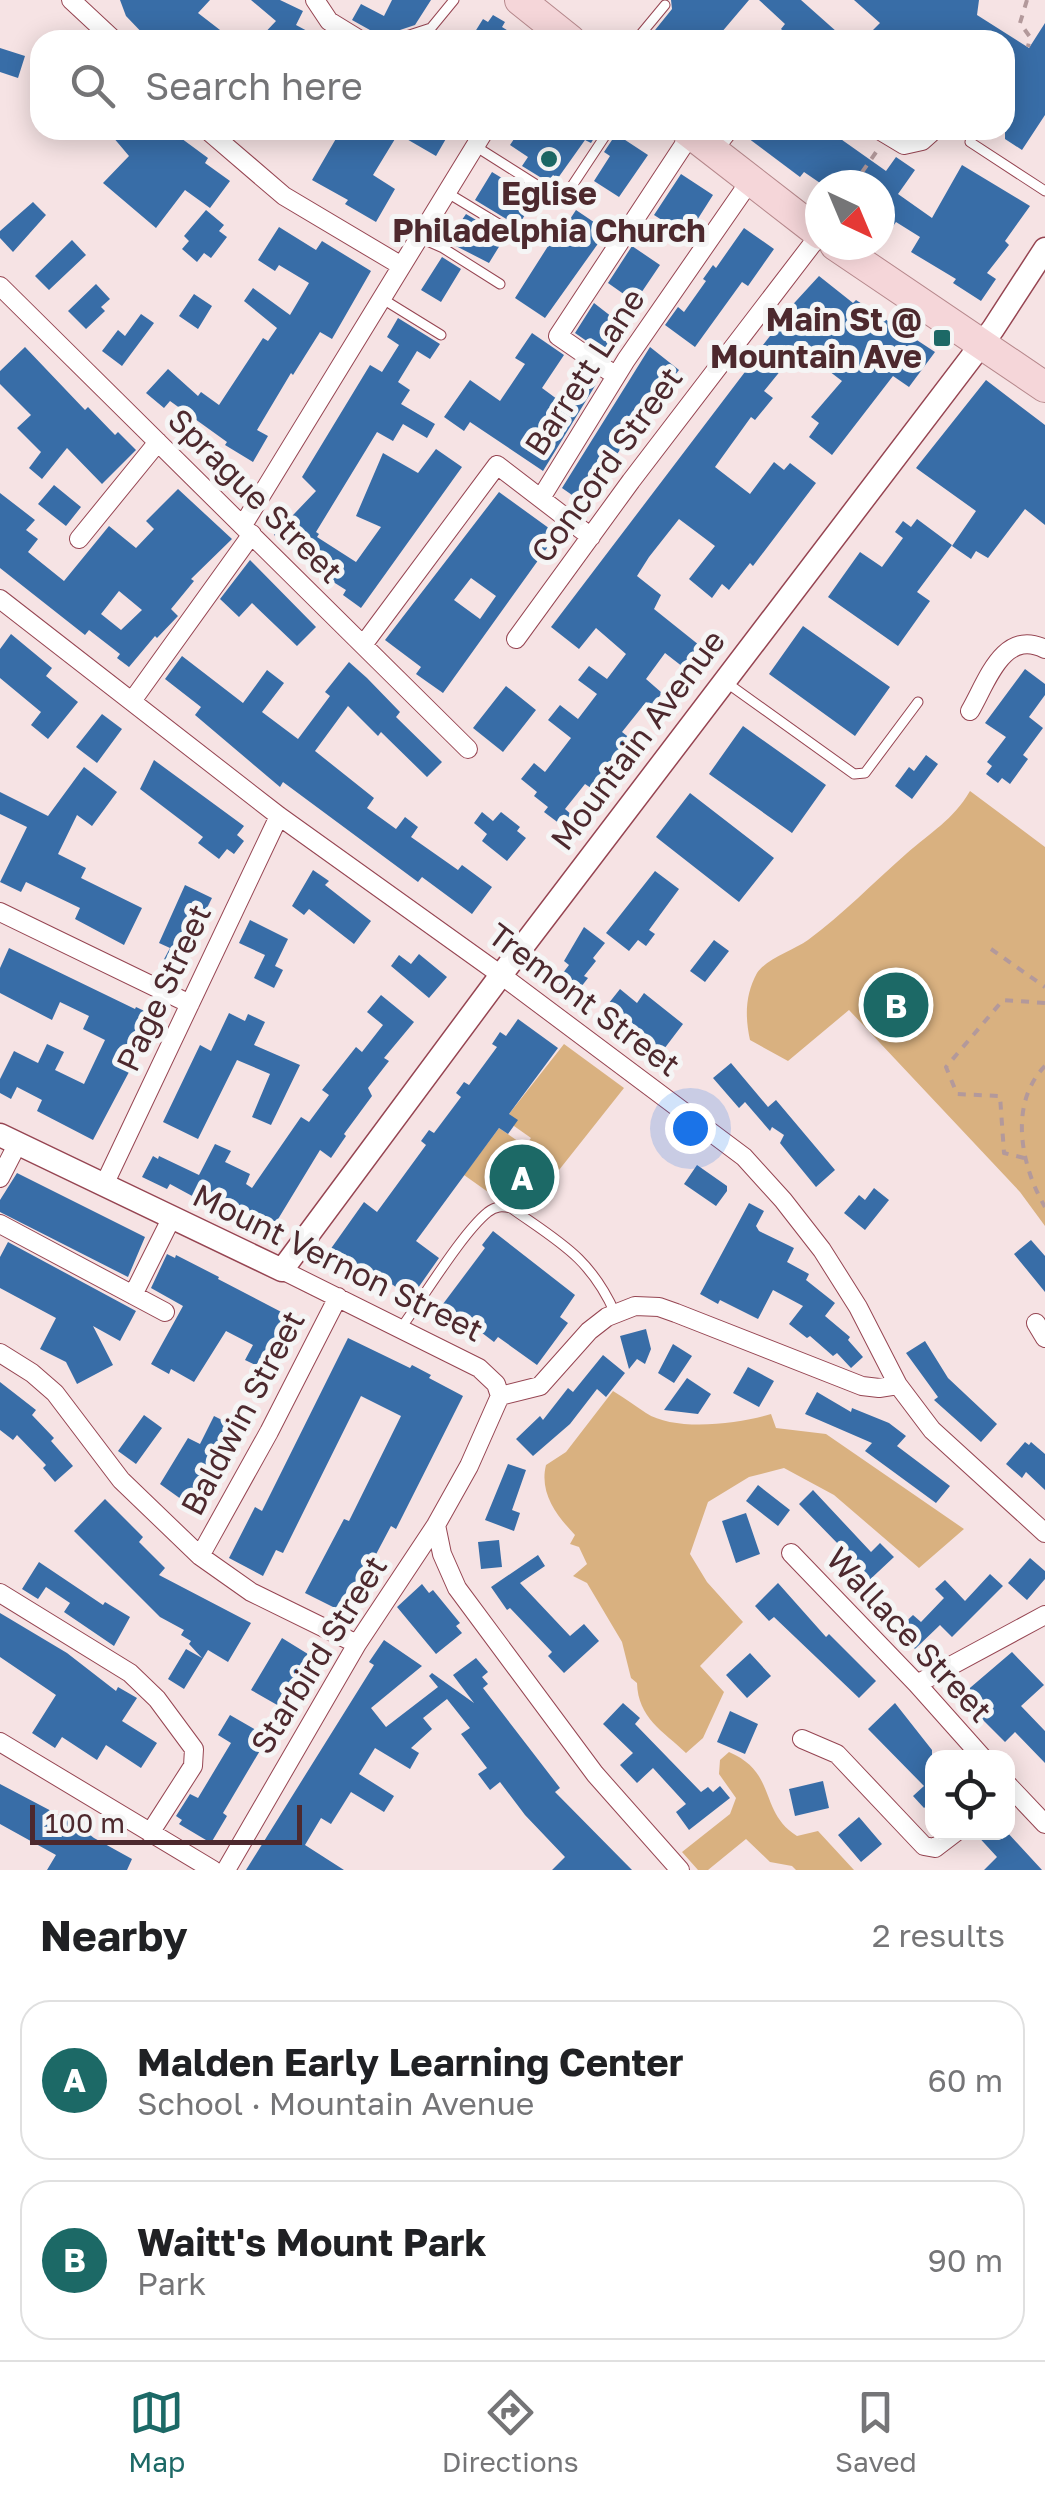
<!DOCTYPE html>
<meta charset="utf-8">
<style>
:root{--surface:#fff;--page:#f6f6f6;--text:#202124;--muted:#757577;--line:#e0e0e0;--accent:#1c6966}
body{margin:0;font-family:"Golos Text",sans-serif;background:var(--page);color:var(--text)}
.controls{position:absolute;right:30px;bottom:30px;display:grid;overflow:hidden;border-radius:20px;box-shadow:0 5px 25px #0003}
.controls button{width:90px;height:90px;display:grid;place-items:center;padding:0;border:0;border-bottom:2px solid var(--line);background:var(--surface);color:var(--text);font:50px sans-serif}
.compass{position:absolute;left:805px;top:170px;width:90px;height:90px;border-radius:50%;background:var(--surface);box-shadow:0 5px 25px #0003;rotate:136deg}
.scale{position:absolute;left:30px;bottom:25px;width:272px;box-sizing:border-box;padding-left:10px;border:5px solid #4d292e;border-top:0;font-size:28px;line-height:35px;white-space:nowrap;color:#4d292e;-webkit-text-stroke:8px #f5f5f5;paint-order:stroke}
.you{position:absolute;left:690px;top:1128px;width:35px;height:35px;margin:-25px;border:8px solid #fff;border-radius:50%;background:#1a73e8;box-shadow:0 0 0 15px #1a73e833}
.badge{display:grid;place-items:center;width:65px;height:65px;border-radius:50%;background:var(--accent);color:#fff;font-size:32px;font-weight:700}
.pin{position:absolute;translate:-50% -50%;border:5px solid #fff;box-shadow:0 2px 10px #0006}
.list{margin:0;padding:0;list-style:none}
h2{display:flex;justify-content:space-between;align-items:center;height:130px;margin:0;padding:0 40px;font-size:42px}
h2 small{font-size:32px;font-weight:400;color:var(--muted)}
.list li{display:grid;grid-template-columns:65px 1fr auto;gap:30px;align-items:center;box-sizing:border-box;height:160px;margin:0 20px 20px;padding:0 20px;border:2px solid var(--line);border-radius:30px}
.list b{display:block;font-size:38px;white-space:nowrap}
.list p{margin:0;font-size:32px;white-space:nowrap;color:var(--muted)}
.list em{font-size:32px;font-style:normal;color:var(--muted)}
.icon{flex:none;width:55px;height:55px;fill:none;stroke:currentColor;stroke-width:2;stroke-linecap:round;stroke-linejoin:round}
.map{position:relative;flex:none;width:1045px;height:1870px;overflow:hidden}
.search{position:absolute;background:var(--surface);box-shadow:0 5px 25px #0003;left:30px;right:30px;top:30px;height:110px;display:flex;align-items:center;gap:25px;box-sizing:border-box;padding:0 35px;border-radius:30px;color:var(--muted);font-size:38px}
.sheet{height:490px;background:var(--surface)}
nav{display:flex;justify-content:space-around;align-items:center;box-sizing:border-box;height:140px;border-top:2px solid var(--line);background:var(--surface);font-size:28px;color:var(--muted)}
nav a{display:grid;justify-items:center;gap:5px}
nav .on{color:var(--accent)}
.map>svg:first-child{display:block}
.green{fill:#d9b180}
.building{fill:#386da7;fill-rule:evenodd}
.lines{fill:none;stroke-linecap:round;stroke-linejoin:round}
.service-casing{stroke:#964552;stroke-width:11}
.minor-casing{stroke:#964552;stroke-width:20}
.tertiary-casing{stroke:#964552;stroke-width:25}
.primary-casing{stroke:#b6888c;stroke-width:32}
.path{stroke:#b3999b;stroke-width:4;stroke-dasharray:8 8;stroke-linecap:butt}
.service{stroke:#fff;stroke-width:9}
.minor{stroke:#fff;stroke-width:18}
.tertiary{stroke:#fff;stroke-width:22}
.primary{stroke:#f5d6d9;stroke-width:30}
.poi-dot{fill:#1c6966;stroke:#f5f5f5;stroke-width:4}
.labels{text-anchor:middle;stroke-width:10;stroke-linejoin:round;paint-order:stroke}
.poi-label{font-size:32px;font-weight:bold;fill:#4d292e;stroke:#f5f5f5}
.street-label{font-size:32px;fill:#4d292e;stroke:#f5f5f5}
</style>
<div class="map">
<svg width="1045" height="1870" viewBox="0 0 1045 1870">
<rect width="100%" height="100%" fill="#f6e3e4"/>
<!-- green -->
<path class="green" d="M970,791L1045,847V1226L1020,1192L849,1010L788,1061L750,1040C745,1017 745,995 757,973C766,959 794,950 808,940C843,914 873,883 906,854C931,832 953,820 970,791Z
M564,1044L624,1088L540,1194L488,1192L464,1175L499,1128L525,1146L531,1138L514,1126L509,1114Z
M613,1391C625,1398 635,1406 646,1413C675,1432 739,1424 771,1414L776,1428L826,1434L964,1529L919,1568L834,1495L784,1468L749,1477L708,1502L690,1554L707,1582L743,1622L700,1666L724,1692L703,1738L686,1753C663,1731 638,1718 637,1683L631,1678L622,1642L587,1583L573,1576L587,1564L579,1547L570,1544L575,1535C557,1516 539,1493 546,1465L566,1452Z
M729,1752C778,1773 758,1811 797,1836L818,1831L854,1870H796L792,1866L770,1862L746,1839L708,1870H698L682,1852L730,1814L736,1798L719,1774L720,1760Z"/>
<!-- building -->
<path class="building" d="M120,0H210L198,13L233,40H149L126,16Z
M251,0H280L303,11L296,25L324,40H258L276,21Z
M392,0H431L415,25L391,33L386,39L352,20L361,4L384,16Z
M671,0H749L715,40H647L672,9Z
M759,0H801L846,40H793L781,29L785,24Z
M854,0H979L977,15L1029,48L1045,23V115L1022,150L1005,139V40H882L872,31L880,23Z
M493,15L505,22L502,27L523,40H481L473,35L483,19L488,22Z
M0,48L25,56L18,78L0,72Z
M107,130H170L208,158L205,163L230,181L210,208L185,190L156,228L103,183L129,156Z
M341,130H451L436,156L398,134L373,175L395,189L376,222L345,204L348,200L312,180Z
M520,130H599L591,143L585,140L558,178L553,175L548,182L522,166L528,157L510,145Z
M755,130H828L886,171L896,157L915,170L898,194L932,218L962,165L1030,206L1005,241L1009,245L987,273L996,279L981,301L953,283L956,279L911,252L920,237L896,222L880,245V185H823L804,172L800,177L748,138Z
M616,134L648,155L619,197L594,181L610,156L604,152Z
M492,172L510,183L512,179L537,195L520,223L515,220L513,223L475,200Z
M681,174L713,195L687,236L654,215Z
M33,202L46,215L13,252L0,238V231Z
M206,210L224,225L219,231L227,237L211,258L204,253L197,262L182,249L189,241L184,236Z
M576,210L607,231L545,318L515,298L550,243L553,245Z
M466,214L505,237L489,263L450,243L449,239Z
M279,227L316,250L322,241L371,271L332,339L320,332L293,375L291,373L257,430L268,436L253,462L225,445L227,442L170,401L164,408L146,393L168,369L198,396L201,392L219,405L263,338L268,341L277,328L244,301L253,288L290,315L309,283L279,265L275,271L258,260Z
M744,228L774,249L748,286L742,282L695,347L665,325L678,307L684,312L706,281L703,279L713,265L716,268Z
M72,240L86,255L49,290L35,276Z
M632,246L660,265L635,302L608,283Z
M442,257L461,269L441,302L421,290Z
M819,276L853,303L856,300L935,352L909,387L893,376L832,455L809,437L819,423L811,417L842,381L799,348L764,391L773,398L755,420L751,417L715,467L750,494L774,462L784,470L790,463L816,483L753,566L750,563L729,590L722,584L712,598L689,579L715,546L679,519L649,557L637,576L661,595L654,609L699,645L683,667L665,653L646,679L662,693L652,706L646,702L622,732L631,739L591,788L585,784L565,809L573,816L564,827L544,812L548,807L534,796L537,792L521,779L534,763L545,772L571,738L548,720L560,705L578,719L597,694L578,680L589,666L607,679L626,654L596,628L579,649L551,627L751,364L749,363L777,327L774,325Z
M96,284L110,299L101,307L105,311L86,329L68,311Z
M194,294L212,306L198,329L179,316Z
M594,303L621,324L604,353L575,333Z
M141,314L154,323L122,366L102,351L118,330L125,336Z
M398,318L440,344L430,359L417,351L398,382L410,390L401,404L435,424L427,438L403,424L393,441L377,432L316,532L319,534L317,537L356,562L381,527L356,516L383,453L418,473L436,449L462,467L361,608L343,595L346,590L319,573L323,565L274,535L316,491L302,477L370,365L382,372L399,345L387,337Z
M532,333L564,355L542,388L565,405L586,374L598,381L543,471L470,422L464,431L444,417L470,380L500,401L525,364L515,358Z
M25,347L85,410L88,407L115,435L118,432L136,450L102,484L67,448L42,479L29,468L41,452L17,428L31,415L0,384V371Z
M650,347L679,370L652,404L657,407L642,426L639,424L582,502L562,488Z
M986,380L1045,425V525L1025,509L988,558L976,551L971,559L952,546L976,511L916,468Z
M54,485L81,507L66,526L38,504Z
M178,489L232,539L191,579L194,581L171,609L178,616L157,638L155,636L129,667L117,658L120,654L89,630L85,635L0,568V493L35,520L26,530L38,539L28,552L64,581L109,526L136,548L154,529L146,521ZM119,591L142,610L121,630L101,614Z
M499,492L557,534L443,693L416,674L421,667L385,640ZM471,578L496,596L480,619L454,600Z
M917,519L952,545L917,592L930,601L898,646L828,597L860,552L882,567L903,538L895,532L903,521L911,527Z
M250,560L316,627L297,646L252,603L239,617L220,599Z
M803,626L890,687L855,736L769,674Z
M11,634L52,668L46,676L78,702L48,739L31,725L41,712L0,678V649Z
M182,656L243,703L267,670L284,683L262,712L298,739L330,696L325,692L349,662L367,678L400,712L396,717L442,762L427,777L381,732L378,736L348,706L315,751L374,798L367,808L396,829L405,817L418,827L411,837L458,870L462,865L492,887L472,914L422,877L418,882L283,782L280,787L195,715L201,707L165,679Z
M1025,669L1045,684V695L1029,717L1043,728L1023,755L1028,759L1010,784L1002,778L998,783L986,774L992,766L987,762L1006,737L985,723Z
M506,686L536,710L503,752L473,728Z
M102,714L122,729L97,763L76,747Z
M743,726L826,785L792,833L709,774Z
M926,755L938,764L912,799L895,786L909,767L914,771Z
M154,760L244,826L237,835L244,841L234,854L227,849L219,859L198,843L203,837L140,789Z
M84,767L117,792L92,826L77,815L58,854L86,868L81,878L142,908L124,945L75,919L80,908L26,882L21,892L0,882L27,827L0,814V792L48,816Z
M690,793L774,858L739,902L656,837Z
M482,812L493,821L501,812L520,827L517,831L526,838L507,861L482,841L487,834L474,823Z
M313,870L329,881L325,885L371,921L354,944L309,909L304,915L292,906Z
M655,871L679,889L649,930L655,934L646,946L638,940L629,951L606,933Z
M185,885L212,898L176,970L162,963L170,948L159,943Z
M250,920L288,939L275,966L283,970L274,988L254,978L265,955L239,943Z
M584,927L605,943L593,958L596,961L584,976L588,978L574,996L556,982L569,965L564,961Z
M714,940L729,951L705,982L690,971Z
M9,948L135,1009L136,1007L155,1016L141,1056L138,1055L93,1140L37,1111L42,1100L17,1087L11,1099L0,1093V1079L14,1051L38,1063L47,1044L64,1052L55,1070L84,1084L105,1040L83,1029L89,1016L60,1002L52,1020L0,993V968Z
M419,954L447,977L429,998L391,966L399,955L411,964Z
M620,989L637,1003L644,993L683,1024L661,1053L623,1023L620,1027L601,1013Z
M381,995L414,1022L384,1058L389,1061L368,1088L372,1096L344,1134L346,1136L331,1158L320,1150L269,1234L196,1194L194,1197L170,1184L167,1189L142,1177L153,1156L158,1159L159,1156L199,1175L215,1144L231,1151L225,1162L250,1174L246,1184L252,1188L301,1117L309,1122L329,1095L322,1090L356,1047L362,1052L383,1025L367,1012Z
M229,1013L245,1021L248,1014L265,1022L254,1045L300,1065L271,1125L252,1117L270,1074L237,1060L198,1139L163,1122L200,1045L211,1051Z
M518,1019L558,1048L509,1114L518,1120L508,1134L499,1128L416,1241L439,1258L411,1298L382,1277L376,1286L358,1273L354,1278L325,1257L364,1202L377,1212L426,1145L421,1141L429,1130L434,1133L461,1097L456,1093L464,1082L469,1085L497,1047L492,1044L500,1032L506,1036Z
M731,1063L768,1107L776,1100L835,1170L816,1187L780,1143L784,1135L772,1127L770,1131L745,1102L739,1108L713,1078Z
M697,1165L727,1186V1191L716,1206L684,1184Z
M17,1173L145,1237L128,1277L0,1212V1200Z
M874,1188L889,1200L865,1230L844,1213L859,1195L865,1200Z
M749,1203L764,1211L756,1226L759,1231L794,1248L787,1262L809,1274L806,1280L835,1303L825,1316L850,1337L848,1340L863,1357L851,1368L837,1353L833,1356L810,1336L807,1338L789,1324L803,1306L773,1290L758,1319L720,1300L718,1304L700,1294Z
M493,1231L575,1295L560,1317L568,1323L537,1365L498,1337L494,1342L461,1317L455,1324L445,1316L450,1309L443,1304L485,1248L482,1245Z
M1031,1240L1045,1256V1292L1014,1254Z
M8,1242L136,1311L120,1341L93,1326L113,1365L77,1384L66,1362L40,1349L56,1318L0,1288V1257Z
M167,1254L175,1258L176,1255L219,1277L218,1279L289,1316L262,1368L245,1360L253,1345L226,1331L194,1382L171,1369L169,1374L151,1364L183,1306L151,1288Z
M646,1329L651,1349L645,1364L637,1359L629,1369L620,1336Z
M348,1338L410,1368L412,1365L431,1375L429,1378L463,1396L396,1529L391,1526L345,1613L305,1593L344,1519L349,1521L401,1416L361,1396L283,1553L276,1550L263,1576L229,1558L255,1507L262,1511Z
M925,1341L948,1378L997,1424L981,1442L934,1400L938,1397L906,1353Z
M673,1344L692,1356L674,1383L658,1373Z
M603,1355L625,1373L606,1397L597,1389L570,1424L533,1456L516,1439L540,1416L543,1420L568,1388L573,1392Z
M748,1367L774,1381L759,1407L733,1393Z
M687,1378L711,1394L698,1414L664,1410Z
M0,1382L36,1410L32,1415L54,1438L51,1441L73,1466L55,1482L43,1468L46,1465L17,1435L13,1440L0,1430Z
M817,1392L851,1412L852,1408L889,1423L906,1436L897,1446L950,1486L936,1503L865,1451L872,1443L805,1414Z
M144,1415L162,1428L136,1464L118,1451Z
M214,1416L240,1429L192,1507L160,1484L188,1438L200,1444Z
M1025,1442L1029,1445L1031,1442L1045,1454V1490L1026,1472L1022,1478L1006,1464Z
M508,1464L526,1470L512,1510L520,1513L514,1531L485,1520Z
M758,1485L790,1510L778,1526L746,1501Z
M813,1490L871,1552L880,1543L894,1557L863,1586L845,1566L851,1560L843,1549L799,1504Z
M105,1499L143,1537L139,1542L165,1568L159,1575L251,1623L228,1662L208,1650L184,1689L168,1679L186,1649L202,1658L189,1644L191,1641L181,1635L184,1630L160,1617L74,1531Z
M746,1513L760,1554L736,1563L722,1521Z
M499,1540L502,1567L481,1569L478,1542Z
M538,1555L545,1566L520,1583L570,1636L584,1624L599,1641L564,1673L548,1656L552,1652L510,1608L507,1610L491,1587Z
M1030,1558L1045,1571V1579L1027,1600L1008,1583Z
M39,1562L103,1605L105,1602L130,1617L114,1646L64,1612L70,1603L46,1587L38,1599L22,1589Z
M990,1574L1003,1586L952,1637L940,1625L915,1649L897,1630L913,1615L921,1622L944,1598L935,1589L945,1580L965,1601Z
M778,1583L826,1637L829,1634L876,1681L859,1698L774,1617L769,1621L755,1606Z
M422,1584L429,1593L433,1590L460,1623L456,1626L462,1633L436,1654L397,1607Z
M0,1613L67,1653L116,1691L118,1687L137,1698L122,1721L157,1743L141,1768L106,1745L97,1760L62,1737L55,1748L32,1733L56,1695L0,1657Z
M282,1638L316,1659L286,1710L251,1690Z
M384,1640L422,1666L371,1708L386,1727L438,1687L429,1676L432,1673L474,1703L453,1675L476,1658L488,1672L482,1677L488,1684L483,1688L560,1788L555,1792L632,1870H552L565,1857L525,1815L500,1782L490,1790L478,1774L487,1768L461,1734L470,1728L447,1699L423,1718L432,1729L411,1748L419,1753L410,1769L375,1748L359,1774L394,1796L384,1812L351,1792L331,1824L321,1818L305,1845L344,1870H246L374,1665L369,1662Z
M1012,1652L1044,1685L1021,1706L1045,1731V1763L1015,1732L1005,1742L966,1703L970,1700L964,1693Z
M750,1653L771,1676L747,1698L726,1675Z
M623,1703L640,1718L635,1724L701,1792L708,1787L713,1792L720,1786L730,1798L689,1830L676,1812L686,1804L653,1768L637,1783L620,1765L633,1753L603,1724Z
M895,1703L932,1750V1801L924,1808L913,1796L924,1786L868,1729Z
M730,1711L758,1724L745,1754L717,1742Z
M230,1715L268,1737L223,1813L227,1816L211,1843L179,1824L182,1820L176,1816L190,1794L198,1798L231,1743L218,1735Z
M823,1781L829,1808L795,1816L789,1789Z
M0,1784L76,1824L94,1838L132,1859L127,1870H47L56,1855L0,1824Z
M859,1817L882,1844L861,1862L838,1835Z
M974,1832H1007L1042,1870H984L997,1857Z"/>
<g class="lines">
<defs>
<path id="service" d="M394,40L431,28L454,0
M636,40L665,5
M970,142L1045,191
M475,146L562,201L609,130
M446,192L522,238
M418,237L443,248L500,284
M381,298L441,335
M727,683L854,774L865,773L918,702
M401,1328C423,1298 462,1233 488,1212C496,1206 502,1206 511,1208C559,1242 590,1257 615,1313"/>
<path id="minor" d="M71,0L114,40
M315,0L329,21L360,40
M207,130L284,196L400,265
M879,130L904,145L922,141L931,133
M712,151L729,130
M0,286L468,749
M616,376L558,336L691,134
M541,498L626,360L750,181
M243,525L485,130
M79,539L158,442
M0,599L279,816L501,975L744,1157L783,1200L822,1250L858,1307L898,1385L932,1430L1045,1533
M516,639L631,481L820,234
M363,645L497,465L591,537
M132,701L252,534
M970,711C987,682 1003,628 1045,649
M0,912L190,1004
M0,1178L18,1143
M104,1185L279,816
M0,1224L165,1312
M133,1295L172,1217
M1036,1323L1045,1338
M0,1353L32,1373L55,1393L121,1480L200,1556L251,1592L357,1644
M500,1396L540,1386L589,1331L607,1317L635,1306L659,1307L676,1313L862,1386L879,1388L898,1385
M436,1525L442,1554L457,1588L595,1774L680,1870
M791,1553L917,1684L983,1758
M200,1556L269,1432L338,1297
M0,1593L130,1673L157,1699L194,1749L193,1766L150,1833
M917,1684L1045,1615
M802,1739L837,1754L924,1846L935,1848L956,1832
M0,1742L213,1870
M1008,1785L1045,1824
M226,1870L357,1644L436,1525L469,1466L500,1396L496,1384L479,1368L282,1270"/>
<path id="tertiary" d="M0,1135L282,1270L501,975L993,329L1045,249"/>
<path id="primary" d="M520,0L570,40
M686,130L820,234
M835,245L1045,387"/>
</defs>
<!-- service casing -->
<use href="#service" class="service-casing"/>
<!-- minor casing -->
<use href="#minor" class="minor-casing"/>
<!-- tertiary casing -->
<use href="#tertiary" class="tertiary-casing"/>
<!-- primary casing -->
<use href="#primary" class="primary-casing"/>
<!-- path -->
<path class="path" d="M1027,0L1020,23L1030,37L1028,47
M853,185L879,148
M991,949L1045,987
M1045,1066C1008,1104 1021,1166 1045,1207
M1024,1158L1004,1153L1000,1096L957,1094L946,1067L1003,1000L1045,1003"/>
<!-- service -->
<use href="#service" class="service"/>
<!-- minor -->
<use href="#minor" class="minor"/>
<!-- tertiary -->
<use href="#tertiary" class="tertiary"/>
<!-- primary -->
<use href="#primary" class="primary"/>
</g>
<!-- markers -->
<g class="poi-dot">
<circle cx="549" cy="159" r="10"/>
<rect x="932" y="328" width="20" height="20" rx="5"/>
</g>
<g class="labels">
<!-- poi labels -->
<g class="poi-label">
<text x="549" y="205">Eglise<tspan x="549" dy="37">Philadelphia Church</tspan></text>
<text x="922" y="331" text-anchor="end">Main St @<tspan x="922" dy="37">Mountain Ave</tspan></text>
</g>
<!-- street labels -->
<g class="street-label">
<text transform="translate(585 372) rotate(-57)" y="11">Barrett Lane</text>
<text transform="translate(607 465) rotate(-54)" y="11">Concord Street</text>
<text transform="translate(255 496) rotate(45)" y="11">Sprague Street</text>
<text transform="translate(638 740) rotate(-53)" y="11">Mountain Avenue</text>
<text transform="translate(164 988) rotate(-65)" y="11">Page Street</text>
<text transform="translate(584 1000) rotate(37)" y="11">Tremont Street</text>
<text transform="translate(338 1263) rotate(26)" y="11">Mount Vernon Street</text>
<text transform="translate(243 1413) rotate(-62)" y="11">Baldwin Street</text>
<text transform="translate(909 1635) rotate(47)" y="11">Wallace Street</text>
<text transform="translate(319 1655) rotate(-58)" y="11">Starbird Street</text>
</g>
</g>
</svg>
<div class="controls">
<button><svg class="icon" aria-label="locate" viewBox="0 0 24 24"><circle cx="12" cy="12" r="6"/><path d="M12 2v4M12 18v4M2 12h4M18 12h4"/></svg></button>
</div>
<svg class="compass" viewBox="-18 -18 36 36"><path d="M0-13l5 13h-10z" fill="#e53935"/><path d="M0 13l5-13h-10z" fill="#757577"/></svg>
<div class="scale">100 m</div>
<div class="you"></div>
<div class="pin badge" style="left:522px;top:1177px">A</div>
<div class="pin badge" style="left:896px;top:1005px">B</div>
<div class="search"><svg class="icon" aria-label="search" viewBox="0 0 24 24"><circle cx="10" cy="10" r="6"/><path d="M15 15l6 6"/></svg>Search here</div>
</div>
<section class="sheet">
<h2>Nearby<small>2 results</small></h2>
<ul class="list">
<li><span class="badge">A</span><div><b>Malden Early Learning Center</b><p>School · Mountain Avenue</p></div><em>60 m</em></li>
<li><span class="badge">B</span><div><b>Waitt's Mount Park</b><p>Park</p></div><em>90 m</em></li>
</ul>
</section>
<nav>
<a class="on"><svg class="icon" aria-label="map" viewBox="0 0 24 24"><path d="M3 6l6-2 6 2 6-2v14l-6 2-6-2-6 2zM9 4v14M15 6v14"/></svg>Map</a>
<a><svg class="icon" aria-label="directions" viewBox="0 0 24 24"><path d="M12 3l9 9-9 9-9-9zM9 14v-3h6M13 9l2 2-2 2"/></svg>Directions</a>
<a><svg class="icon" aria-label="saved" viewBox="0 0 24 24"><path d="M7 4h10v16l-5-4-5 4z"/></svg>Saved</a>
</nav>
